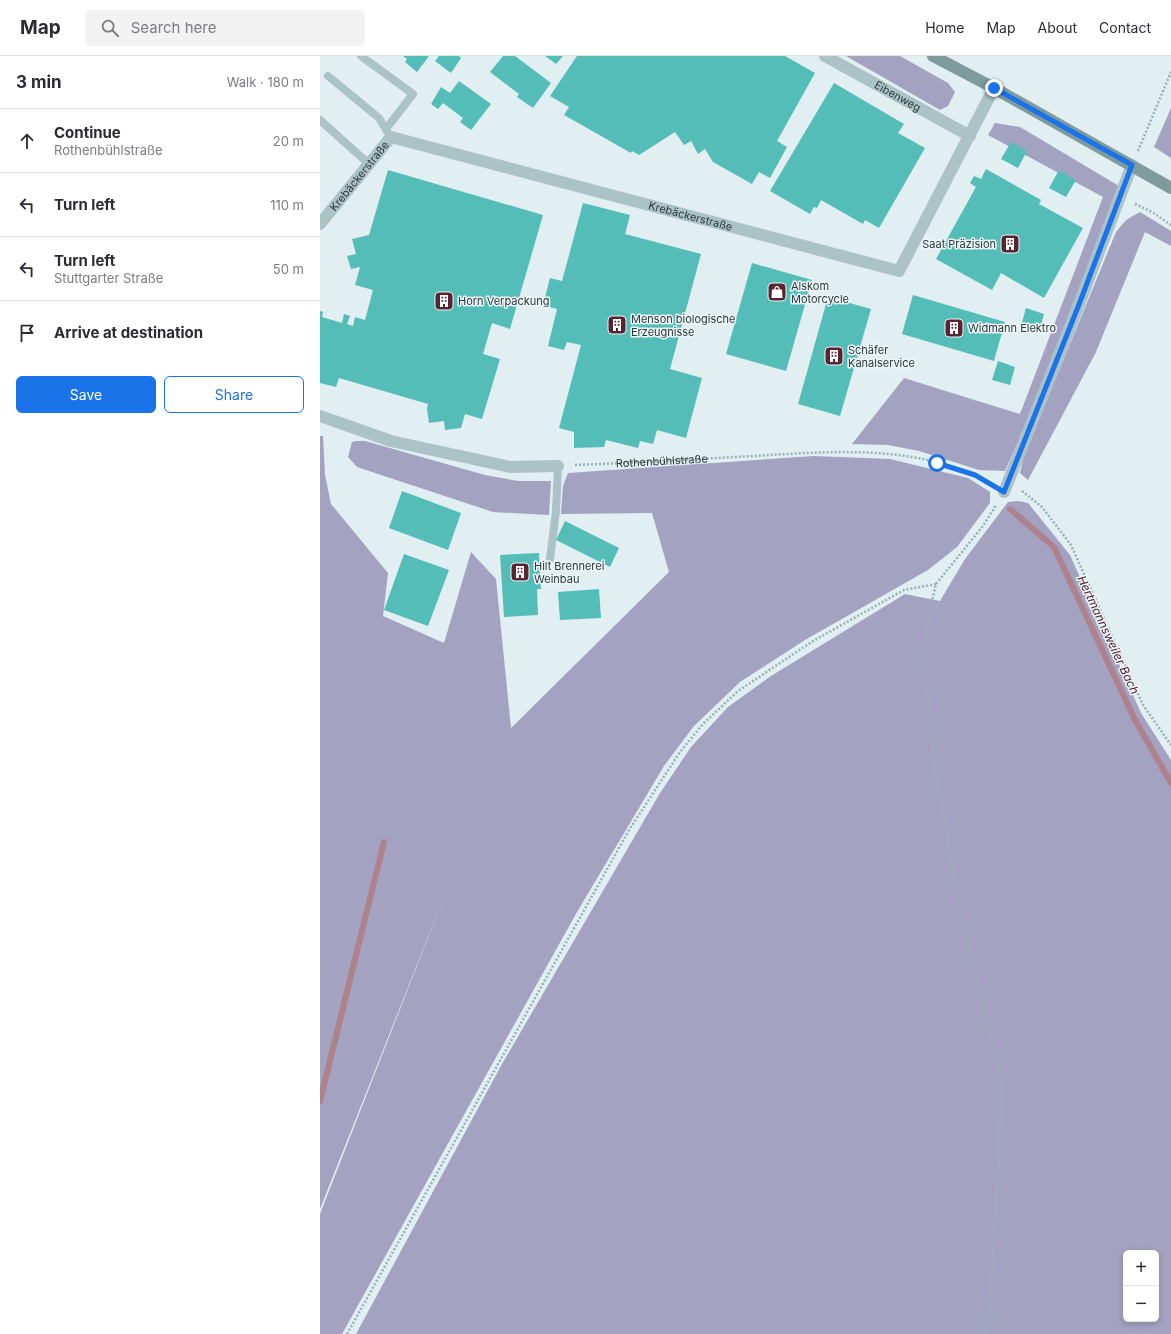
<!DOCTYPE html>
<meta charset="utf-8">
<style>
:root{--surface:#fff;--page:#f2f2f3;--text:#2b2b33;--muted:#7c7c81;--line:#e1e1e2;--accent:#1a73e8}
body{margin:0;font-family:Inter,sans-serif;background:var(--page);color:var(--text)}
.controls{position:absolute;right:12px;bottom:12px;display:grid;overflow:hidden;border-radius:6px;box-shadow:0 2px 6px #0003}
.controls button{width:36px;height:36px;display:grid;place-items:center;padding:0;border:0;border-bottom:1px solid var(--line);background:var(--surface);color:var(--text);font:20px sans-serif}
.stop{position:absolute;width:12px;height:12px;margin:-9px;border:3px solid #1a73e8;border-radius:50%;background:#fff}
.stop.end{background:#1a73e8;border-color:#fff;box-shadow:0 1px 4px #0008}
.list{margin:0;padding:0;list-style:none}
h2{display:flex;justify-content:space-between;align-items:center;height:52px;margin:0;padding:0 16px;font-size:17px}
h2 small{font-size:13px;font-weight:400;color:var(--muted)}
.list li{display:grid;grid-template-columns:26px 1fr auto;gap:12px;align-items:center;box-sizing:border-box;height:64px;padding:0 16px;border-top:1px solid var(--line)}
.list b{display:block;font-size:15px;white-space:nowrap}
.list p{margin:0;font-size:13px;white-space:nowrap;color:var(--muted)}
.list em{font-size:13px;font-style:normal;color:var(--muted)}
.actions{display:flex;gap:8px;padding:12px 16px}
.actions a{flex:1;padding:9px 0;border:1px solid var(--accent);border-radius:6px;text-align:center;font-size:14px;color:var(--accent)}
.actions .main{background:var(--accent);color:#fff}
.icon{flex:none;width:22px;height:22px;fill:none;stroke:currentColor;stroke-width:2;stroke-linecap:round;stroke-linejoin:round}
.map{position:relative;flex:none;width:851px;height:1278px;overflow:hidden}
header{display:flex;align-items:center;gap:24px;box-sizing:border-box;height:56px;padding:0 20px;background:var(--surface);border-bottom:1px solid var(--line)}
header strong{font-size:19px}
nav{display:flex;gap:22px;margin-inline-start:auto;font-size:14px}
.search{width:280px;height:36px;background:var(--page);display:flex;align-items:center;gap:10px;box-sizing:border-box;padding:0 14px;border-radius:6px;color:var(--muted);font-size:15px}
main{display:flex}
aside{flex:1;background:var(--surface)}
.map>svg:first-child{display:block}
.green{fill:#a3a2c0;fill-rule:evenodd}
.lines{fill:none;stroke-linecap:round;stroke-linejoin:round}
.stream{stroke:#ad828d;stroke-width:6}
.building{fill:#54bdb7}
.path{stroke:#98b1b5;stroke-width:2.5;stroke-dasharray:2 2;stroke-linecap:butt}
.lane{stroke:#abc2c6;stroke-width:8}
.street{stroke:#abc2c6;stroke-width:12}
.secondary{stroke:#7f9b9d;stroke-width:12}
.route{stroke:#1a73e8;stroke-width:5}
.labels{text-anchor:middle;stroke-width:3;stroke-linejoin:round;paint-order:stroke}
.street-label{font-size:11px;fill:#2b3838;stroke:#edf6f9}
.poi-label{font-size:11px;fill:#2b3838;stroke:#edf6f9;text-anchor:start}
.water-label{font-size:12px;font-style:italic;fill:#57242f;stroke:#edf6f9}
</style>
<header>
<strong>Map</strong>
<div class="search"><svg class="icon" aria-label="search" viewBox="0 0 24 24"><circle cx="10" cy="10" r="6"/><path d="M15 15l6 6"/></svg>Search here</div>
<nav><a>Home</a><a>Map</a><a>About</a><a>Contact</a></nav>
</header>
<main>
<aside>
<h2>3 min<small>Walk · 180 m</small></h2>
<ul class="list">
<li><svg class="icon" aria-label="ahead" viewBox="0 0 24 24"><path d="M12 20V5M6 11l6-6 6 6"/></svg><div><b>Continue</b><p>Rothenbühlstraße</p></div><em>20 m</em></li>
<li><svg class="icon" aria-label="left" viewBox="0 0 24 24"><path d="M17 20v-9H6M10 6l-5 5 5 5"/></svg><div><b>Turn left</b></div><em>110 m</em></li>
<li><svg class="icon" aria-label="left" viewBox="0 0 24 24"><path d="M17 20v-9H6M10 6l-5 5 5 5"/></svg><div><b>Turn left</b><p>Stuttgarter Straße</p></div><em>50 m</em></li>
<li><svg class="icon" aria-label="arrive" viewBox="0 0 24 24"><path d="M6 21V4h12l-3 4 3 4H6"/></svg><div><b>Arrive at destination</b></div></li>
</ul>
<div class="actions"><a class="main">Save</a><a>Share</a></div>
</aside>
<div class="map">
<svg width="851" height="1278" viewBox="0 0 851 1278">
<rect width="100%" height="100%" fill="#e1eef2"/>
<!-- green -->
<path class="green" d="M526,0H580L628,27L635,36L628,50L620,54Z
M851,52V102L834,91Z
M675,67L700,71L799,130L708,363L685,415L659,414L599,395L568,389L532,388L584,322L700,358L783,141L668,79Z
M820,156L851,175V190L825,176L776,296L708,424L700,417L704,400L796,176L806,164Z
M0,380H3L5,419L11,448L68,517L63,560L124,587L151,496L176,523L191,672L349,516L332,457L241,458L243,430L248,417L494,400L570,403L648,422L670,436V447L637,491L608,514L485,584L420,626L374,670L344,710L257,856L22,1278H0V1158L127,833L0,1153Z
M36,385H45L165,419L198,425H231L229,459L173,456L37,411L28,401L32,386Z
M698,445L708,447L750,499L821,657L851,704V1278H36L182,1008L340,737L371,691L408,651L451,620L585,538L620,545L645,503L688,446ZM806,1197H836V1263H806Z"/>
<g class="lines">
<!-- stream -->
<path class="stream" d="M690,453L734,491L815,664L851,727
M0,1045L64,786"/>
</g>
<!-- building -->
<path class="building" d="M83,0H109L97,16L85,6L87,3Z
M119,0H139L141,2L131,17L115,5Z
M183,0H195L231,27L213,52L197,41L199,38L170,16Z
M225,0H243L236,8Z
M257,0H465L495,17L457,85L467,91L450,122L439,116L432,128L393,106L385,93L378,98L371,85L364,89L355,76L319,99L312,95L311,97L244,59L249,51L230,40Z
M139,25L171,48L151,74L140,66L143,62L123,47L118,53L111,48L121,31L130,37Z
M514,27L584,68L578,77L605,92L559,172L545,164L543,168L501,144L497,152L494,151L490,158L450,135Z
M691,86L707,95L698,112L681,103Z
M666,113L721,144L719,148L763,172L724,242L681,217L672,234L616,203L656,131L650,127L654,120L661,123Z
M68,114L223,159L190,273L172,267L163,298L180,303L162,363L145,358L141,372L125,374L124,365L109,367L107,353L108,348L19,322L16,331L0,327V255L3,256L2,261L22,267L24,258L30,260L27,268L33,270L35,261L45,264L53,234L35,229L40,211L31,213L27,200L36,198L32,183L49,179Z
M739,114L756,124L746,141L729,132Z
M263,147L310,159L305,178L381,198L350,313L382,322L366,382L337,374L333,388L320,385L318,392L286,384L284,391L254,392V376L239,372L261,289L247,286L244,294L228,290L237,253L223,249L230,222L242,225Z
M432,207L492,224L466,315L406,298Z
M593,239L685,266L674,305L582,278Z
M508,241L551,253L520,360L478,348Z
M706,252L724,258L719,276L701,270Z
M678,305L695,311L690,329L672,324Z
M82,435L141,457L128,494L69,472Z
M245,465L299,492L290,511L236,484Z
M219,497L221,533H217L218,559L184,561L180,499Z
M84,498L129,514L108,570L64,554Z
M279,533L281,562L240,564L238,536Z"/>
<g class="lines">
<!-- path -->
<g class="path">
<path d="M818,95L851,16"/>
<path d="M815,148L832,156L851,169"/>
<path id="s1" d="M255,409C308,407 361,404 415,401C497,397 596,384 670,428"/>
<path d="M702,435L722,451L751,489L823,649L851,689"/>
<path d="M670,1250L690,1278"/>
<path d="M27,1278L309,774L360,696L383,668L418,635L493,585L584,534L616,528"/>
<path d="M664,1278L670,1249L679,1102L681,1020L644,874L616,717L604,601L610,554L616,528L663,470L676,449"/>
</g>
<!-- lane -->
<path class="lane" d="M41,0L93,38L66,73
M8,20L59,62L68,77
M0,64L49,108
M230,503L236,455L238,410"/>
<!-- street -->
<g class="street">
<path id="s2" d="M505,0L650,80"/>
<path id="s3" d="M0,168L71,81L579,215L674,32"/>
<path d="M0,360L71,385L190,411L238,410"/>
<path d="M684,436L758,251L812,109"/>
</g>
<!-- secondary -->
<path class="secondary" d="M613,0L674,32L851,132"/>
</g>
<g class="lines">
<!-- route -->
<path class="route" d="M617,407L655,419L684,436L758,251L812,109L674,32"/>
</g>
<!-- icons -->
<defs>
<symbol id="building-square" viewBox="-11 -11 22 22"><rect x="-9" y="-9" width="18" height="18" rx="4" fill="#57242f" stroke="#edf6f9"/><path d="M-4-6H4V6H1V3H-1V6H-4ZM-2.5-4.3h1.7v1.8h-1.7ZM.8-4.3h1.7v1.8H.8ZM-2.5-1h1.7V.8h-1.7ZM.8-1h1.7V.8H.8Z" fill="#fff"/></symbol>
<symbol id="shop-square" viewBox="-11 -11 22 22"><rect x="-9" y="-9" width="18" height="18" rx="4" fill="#57242f" stroke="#edf6f9"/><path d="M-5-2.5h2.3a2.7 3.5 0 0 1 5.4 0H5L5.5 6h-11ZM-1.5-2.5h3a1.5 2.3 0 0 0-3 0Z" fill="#fff"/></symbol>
</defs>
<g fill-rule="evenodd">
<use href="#building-square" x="679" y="177" width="22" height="22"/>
<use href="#shop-square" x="446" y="225" width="22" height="22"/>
<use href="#building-square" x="113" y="234" width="22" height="22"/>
<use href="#building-square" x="286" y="258" width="22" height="22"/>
<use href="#building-square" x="623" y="261" width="22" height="22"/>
<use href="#building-square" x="503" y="289" width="22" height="22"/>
<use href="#building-square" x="189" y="505" width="22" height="22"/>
</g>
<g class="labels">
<!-- street labels -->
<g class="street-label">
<text dy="4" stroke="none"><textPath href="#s2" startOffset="83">Eibenweg</textPath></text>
<text dy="4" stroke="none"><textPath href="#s3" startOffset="62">Krebäckerstraße</textPath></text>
<text dy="4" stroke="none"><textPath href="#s3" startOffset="422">Krebäckerstraße</textPath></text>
<text dy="4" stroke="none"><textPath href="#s1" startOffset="87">Rothenbühlstraße</textPath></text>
</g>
<!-- poi labels -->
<g class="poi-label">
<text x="676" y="192" text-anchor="end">Saat Präzision</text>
<text x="471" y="234">Alskom<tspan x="471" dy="13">Motorcycle</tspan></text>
<text x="138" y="249">Horn Verpackung</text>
<text x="311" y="267">Menson biologische<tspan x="311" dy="13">Erzeugnisse</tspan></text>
<text x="648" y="276">Widmann Elektro</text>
<text x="528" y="298">Schäfer<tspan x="528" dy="13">Kanalservice</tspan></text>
<text x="214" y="514">Hilt Brennerei<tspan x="214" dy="13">Weinbau</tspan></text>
</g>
<!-- water labels -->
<g class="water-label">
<text transform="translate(788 579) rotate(65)" y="4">Hertmannsweiler Bach</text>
</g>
</g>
</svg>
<div class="controls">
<button>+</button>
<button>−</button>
</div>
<div class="stop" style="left:617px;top:407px"></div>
<div class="stop end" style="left:674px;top:32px"></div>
</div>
</main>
